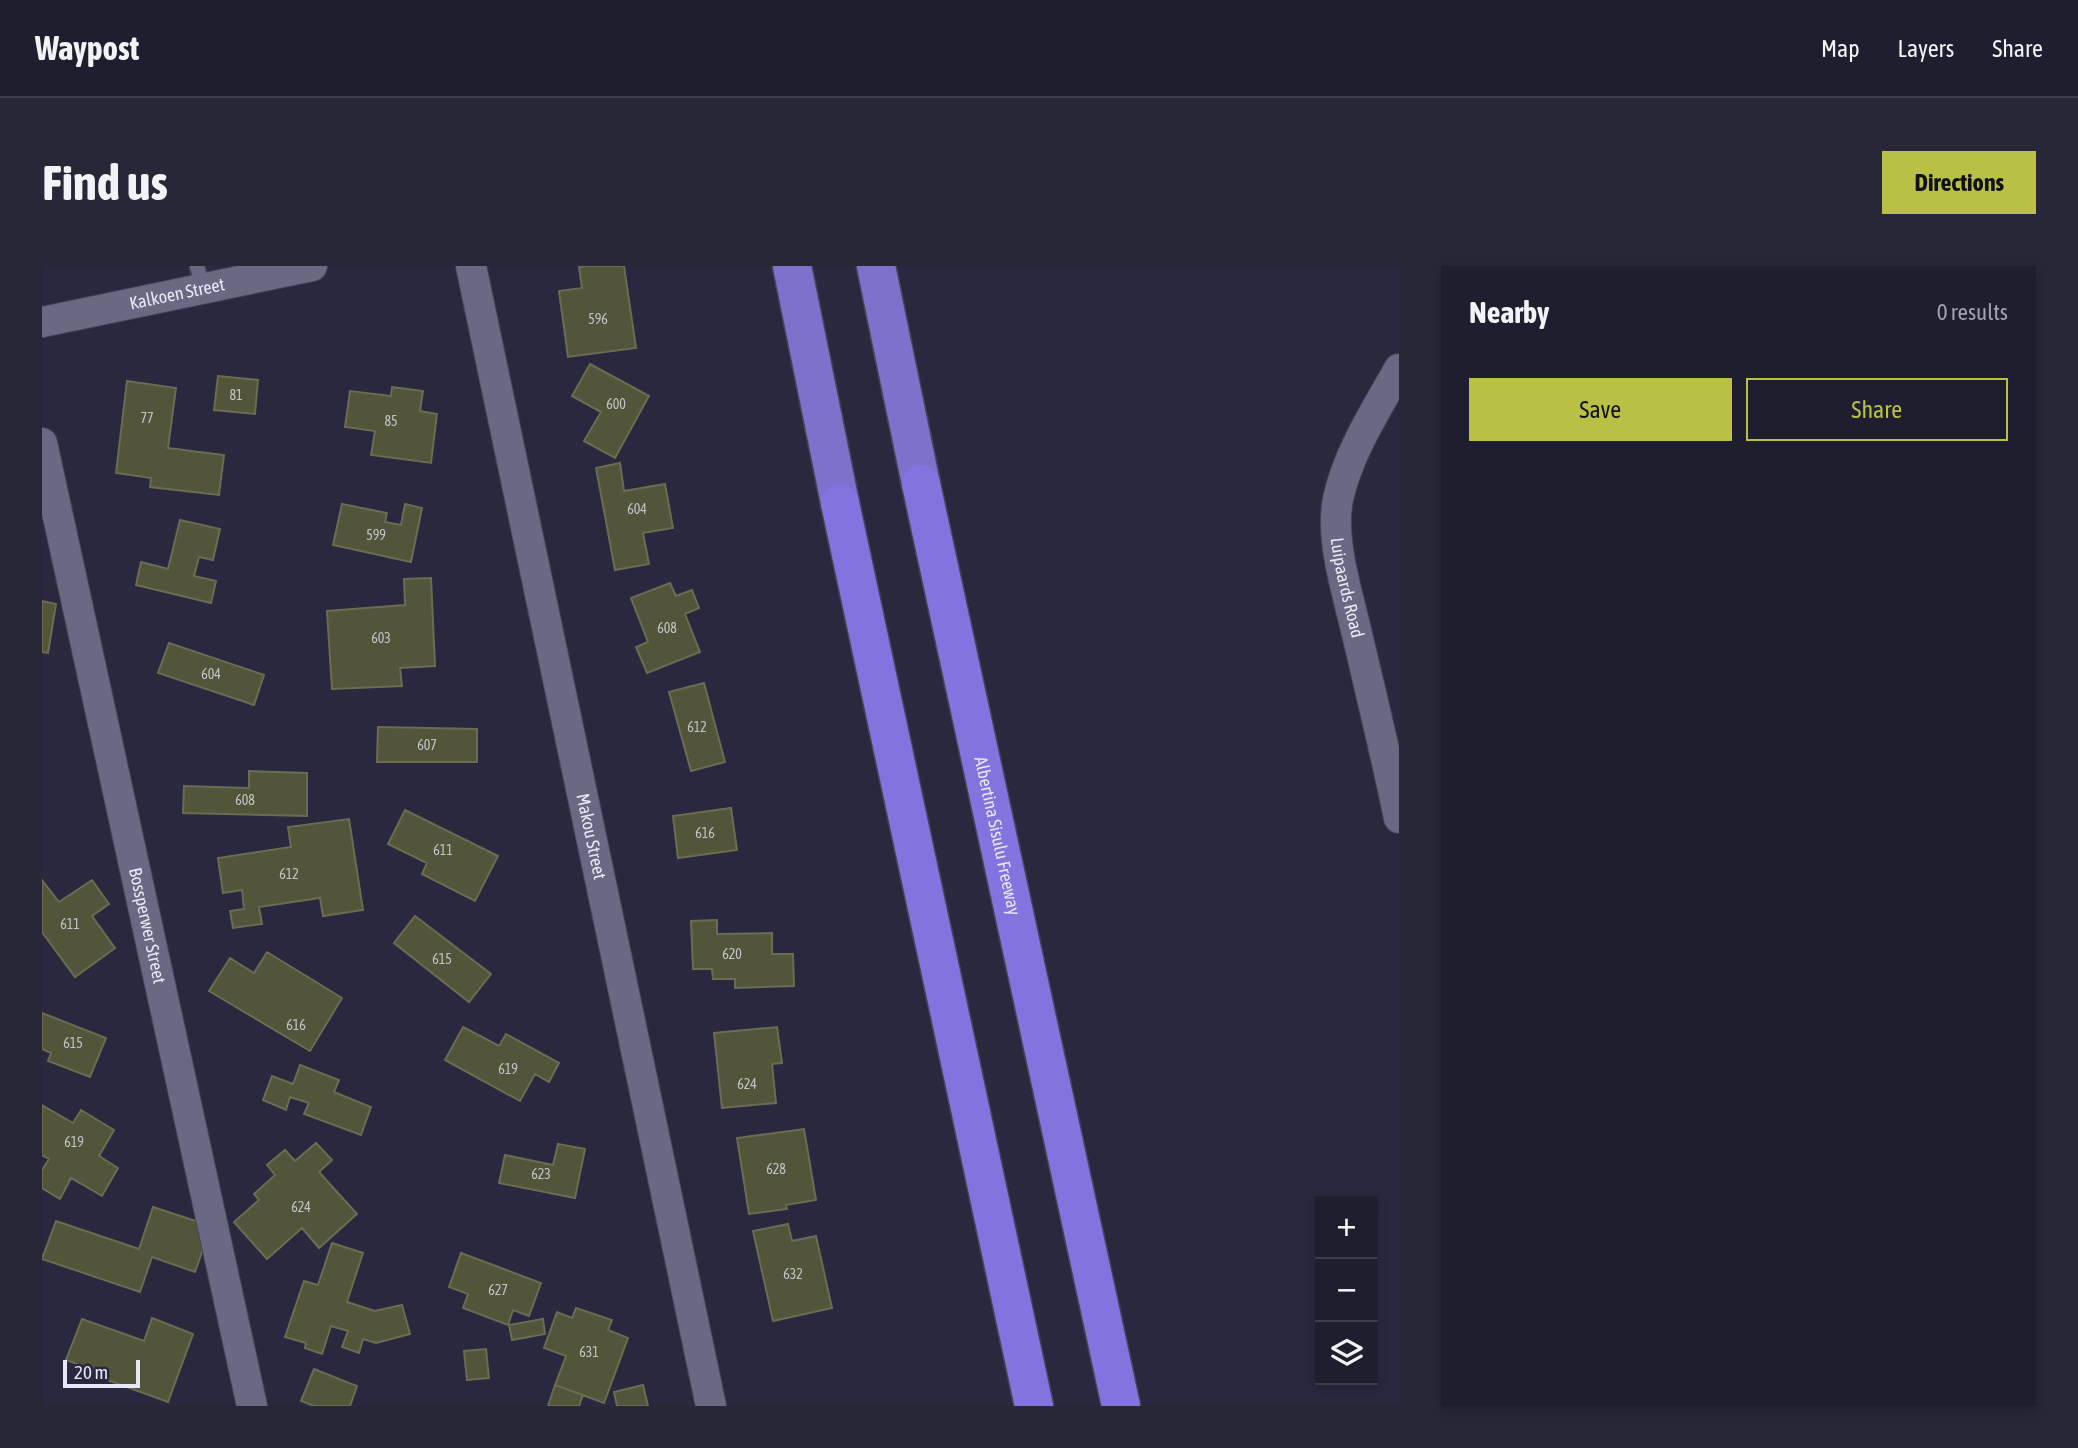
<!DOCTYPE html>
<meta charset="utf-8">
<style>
:root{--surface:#1f1e2f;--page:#272737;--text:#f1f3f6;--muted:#a1a2aa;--line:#3c3c4b;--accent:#b9c046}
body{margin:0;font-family:"Asap Condensed",sans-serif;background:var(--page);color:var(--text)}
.controls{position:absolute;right:21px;bottom:21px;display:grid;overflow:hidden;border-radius:0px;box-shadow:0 4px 10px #0003}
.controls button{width:63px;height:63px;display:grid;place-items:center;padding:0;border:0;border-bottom:2px solid var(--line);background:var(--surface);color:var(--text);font:35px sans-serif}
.scale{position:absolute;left:21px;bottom:18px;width:77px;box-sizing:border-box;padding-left:7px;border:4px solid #e7e7f6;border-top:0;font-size:19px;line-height:24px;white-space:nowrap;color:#e7e7f6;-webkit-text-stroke:5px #29283f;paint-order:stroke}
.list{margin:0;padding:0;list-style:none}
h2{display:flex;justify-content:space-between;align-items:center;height:91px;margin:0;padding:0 28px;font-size:30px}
h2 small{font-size:23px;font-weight:400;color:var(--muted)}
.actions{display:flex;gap:14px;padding:21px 28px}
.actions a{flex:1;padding:16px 0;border:2px solid var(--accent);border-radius:0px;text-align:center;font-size:24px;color:var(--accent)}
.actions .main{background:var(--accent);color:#111}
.icon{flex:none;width:38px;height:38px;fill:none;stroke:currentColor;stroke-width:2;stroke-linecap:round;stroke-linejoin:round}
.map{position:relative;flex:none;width:1357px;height:1140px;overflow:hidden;border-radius:0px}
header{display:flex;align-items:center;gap:42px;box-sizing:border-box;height:98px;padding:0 35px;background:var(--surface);border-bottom:2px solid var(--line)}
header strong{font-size:33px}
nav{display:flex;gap:38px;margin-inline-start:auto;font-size:24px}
.intro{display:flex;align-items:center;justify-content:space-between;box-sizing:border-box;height:168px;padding:0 42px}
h1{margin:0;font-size:49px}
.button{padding:18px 32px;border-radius:0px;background:var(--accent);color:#111;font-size:24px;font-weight:700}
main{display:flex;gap:42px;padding:0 42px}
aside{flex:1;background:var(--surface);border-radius:0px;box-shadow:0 4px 10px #0003}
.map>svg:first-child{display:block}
.building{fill:#52553a;stroke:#6a6d51;stroke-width:2}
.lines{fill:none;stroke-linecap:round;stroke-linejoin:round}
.service-casing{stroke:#454457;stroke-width:17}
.minor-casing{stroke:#454457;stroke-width:32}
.trunk-casing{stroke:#454457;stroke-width:41}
.motorway-casing{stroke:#454457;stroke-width:41}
.service{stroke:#6a6983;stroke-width:14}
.minor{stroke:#6a6983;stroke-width:30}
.trunk{stroke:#7c72cc;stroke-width:38}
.motorway{stroke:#8174df;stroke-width:38}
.labels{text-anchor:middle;stroke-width:5;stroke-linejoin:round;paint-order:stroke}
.number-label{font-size:14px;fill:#c2c2c7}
.street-label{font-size:18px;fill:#e7e7f6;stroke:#29283f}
</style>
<header>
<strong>Waypost</strong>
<nav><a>Map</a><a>Layers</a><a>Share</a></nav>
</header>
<div class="intro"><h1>Find us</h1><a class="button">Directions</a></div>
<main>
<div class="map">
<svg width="1357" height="1140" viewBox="0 0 1357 1140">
<rect width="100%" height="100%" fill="#29283f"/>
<!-- building -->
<path class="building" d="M545,0H582L594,82L526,91L517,25L540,22L537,1Z
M548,98L607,130L573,192L542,175L559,146L530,130Z
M176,110L216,114L213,148L172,144Z
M85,115L134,122L126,182L182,189L177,229L108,221L109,212L74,207Z
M350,121L381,125L378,145L395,148L389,197L329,189L333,165L303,161L308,125L349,130Z
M578,197L582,225L623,218L631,262L601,267L607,298L573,304L554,202Z
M300,238L345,247L343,256L359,259L363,238L380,242L369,296L291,279Z
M138,254L178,263L171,294L157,291L152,310L174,315L169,337L94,319L99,296L126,303Z
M389,312L393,400L358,402L360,420L290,423L285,345L363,339L362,313Z
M628,317L634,330L650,324L657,342L643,348L658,386L605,407L594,381L606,376L589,332Z
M0,335L14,338L6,387L0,386Z
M127,377L222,409L212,439L116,407Z
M662,417L683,496L649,505L627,426Z
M336,461L435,463V496H335Z
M207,505L265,507V550L141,547L142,520L207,522Z
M689,542L695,584L636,592L631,550Z
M363,544L456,590L433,635L380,608L385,597L346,578Z
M307,553L321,644L281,650L278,632L217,641L220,658L191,662L188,645L202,643L200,624L181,627L176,592L249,581L246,561Z
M0,614L17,636L50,614L67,638L50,650L73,682L33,711L0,666Z
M373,650L449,708L427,736L352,677Z
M675,654V668L730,667V688H751L752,720L693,722V713H671L670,703H651L649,655Z
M225,686L300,732L268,785L167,725L188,692L212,707Z
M0,747L64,772L48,811L6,795L9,787L0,783Z
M421,761L457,780L464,768L517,797L507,816L493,808L478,835L403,794Z
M735,761L740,797L730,798L734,837L680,842L672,767Z
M258,799L297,814L292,826L329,841L319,869L262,848L267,837L248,831L244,844L221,834L230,810L251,818Z
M0,839L31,857L39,844L72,864L57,890L76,902L60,930L29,912L18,933L0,922V904L7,893L0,889Z
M762,863L774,934L744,939L745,943L707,948L695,872Z
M274,877L290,894L277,906L315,948L277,982L260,962L225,993L192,956L217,934L212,928L233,909L225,899L243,884L253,895Z
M516,878L543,883L533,932L457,917L463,889L511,899Z
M111,941L169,960L153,1006L110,991L98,1026L0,993L14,955L97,983Z
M746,958L750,975L774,970L790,1042L731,1055L711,965Z
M290,977L321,987L305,1036L333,1045L360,1039L368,1068L334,1077L321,1073L317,1087L300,1081L306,1065L289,1060L280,1088L263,1082L264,1077L243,1071L262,1015L276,1019Z
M419,987L499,1017L487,1050L471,1044L466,1059L421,1042L426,1028L407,1021Z
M534,1042L570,1054L566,1064L586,1072L562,1137L513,1119L524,1090L502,1082L515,1046L530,1052Z
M110,1052L151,1068L126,1136L57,1111L59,1107L24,1094L40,1053L102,1075Z
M501,1053L503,1068L470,1074L467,1059Z
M444,1083L447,1112L425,1114L422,1085Z
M272,1103L315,1120L308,1140H272L259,1135Z
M513,1119L541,1129L537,1140H506Z
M601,1119L606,1140H575L572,1126Z"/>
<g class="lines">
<defs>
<path id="service" d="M155,0L161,23"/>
<g id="minor">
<path id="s1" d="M429,0L669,1140"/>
<path id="s2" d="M0,56L270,0"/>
<path id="s3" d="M1357,103C1334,144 1306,187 1296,233C1288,273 1305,325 1314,364C1329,427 1344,489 1357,552"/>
<path id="s4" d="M0,177L210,1140"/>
</g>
<path id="trunk" d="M750,0L798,237
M834,0L879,218"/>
<g id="motorway">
<path id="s5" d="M879,218L1079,1140"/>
<path d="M798,237L992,1140"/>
</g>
</defs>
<!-- service casing -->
<use href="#service" class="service-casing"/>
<!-- minor casing -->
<use href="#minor" class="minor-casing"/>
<!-- trunk casing -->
<use href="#trunk" class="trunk-casing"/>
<!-- motorway casing -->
<use href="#motorway" class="motorway-casing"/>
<!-- service -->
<use href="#service" class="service"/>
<!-- minor -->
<use href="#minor" class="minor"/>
<!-- trunk -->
<use href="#trunk" class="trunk"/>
<!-- motorway -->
<use href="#motorway" class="motorway"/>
</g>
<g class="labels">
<!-- number labels -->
<g class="number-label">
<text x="556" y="58">596</text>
<text x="194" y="134">81</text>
<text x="574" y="143">600</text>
<text x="105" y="157">77</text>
<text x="349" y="160">85</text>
<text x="595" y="248">604</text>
<text x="334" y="274">599</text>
<text x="625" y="367">608</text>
<text x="339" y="377">603</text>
<text x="169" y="413">604</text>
<text x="655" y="466">612</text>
<text x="385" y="484">607</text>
<text x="203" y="539">608</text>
<text x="663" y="572">616</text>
<text x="401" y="589">611</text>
<text x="247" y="613">612</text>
<text x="28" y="663">611</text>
<text x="690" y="693">620</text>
<text x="400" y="698">615</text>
<text x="254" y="764">616</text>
<text x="31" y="782">615</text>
<text x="466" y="808">619</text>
<text x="705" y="823">624</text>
<text x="32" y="881">619</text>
<text x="734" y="908">628</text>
<text x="499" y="913">623</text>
<text x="259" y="946">624</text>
<text x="751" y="1013">632</text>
<text x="456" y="1029">627</text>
<text x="547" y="1091">631</text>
</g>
<!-- street labels -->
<g class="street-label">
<text dy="6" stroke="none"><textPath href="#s2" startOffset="138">Kalkoen Street</textPath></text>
<text dy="6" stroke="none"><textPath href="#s3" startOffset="234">Luipaards Road</textPath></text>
<text dy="6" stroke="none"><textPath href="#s1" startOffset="583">Makou Street</textPath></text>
<text dy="6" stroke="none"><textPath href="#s5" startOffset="360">Albertina Sisulu Freeway</textPath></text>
<text dy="6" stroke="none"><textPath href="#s4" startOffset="494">Bossperwer Street</textPath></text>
</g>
</g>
</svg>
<div class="controls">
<button>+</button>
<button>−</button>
<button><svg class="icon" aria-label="layers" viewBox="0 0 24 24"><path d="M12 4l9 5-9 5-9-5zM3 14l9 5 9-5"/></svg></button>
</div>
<div class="scale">20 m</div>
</div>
<aside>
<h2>Nearby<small>0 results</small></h2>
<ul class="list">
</ul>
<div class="actions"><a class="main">Save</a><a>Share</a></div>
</aside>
</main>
